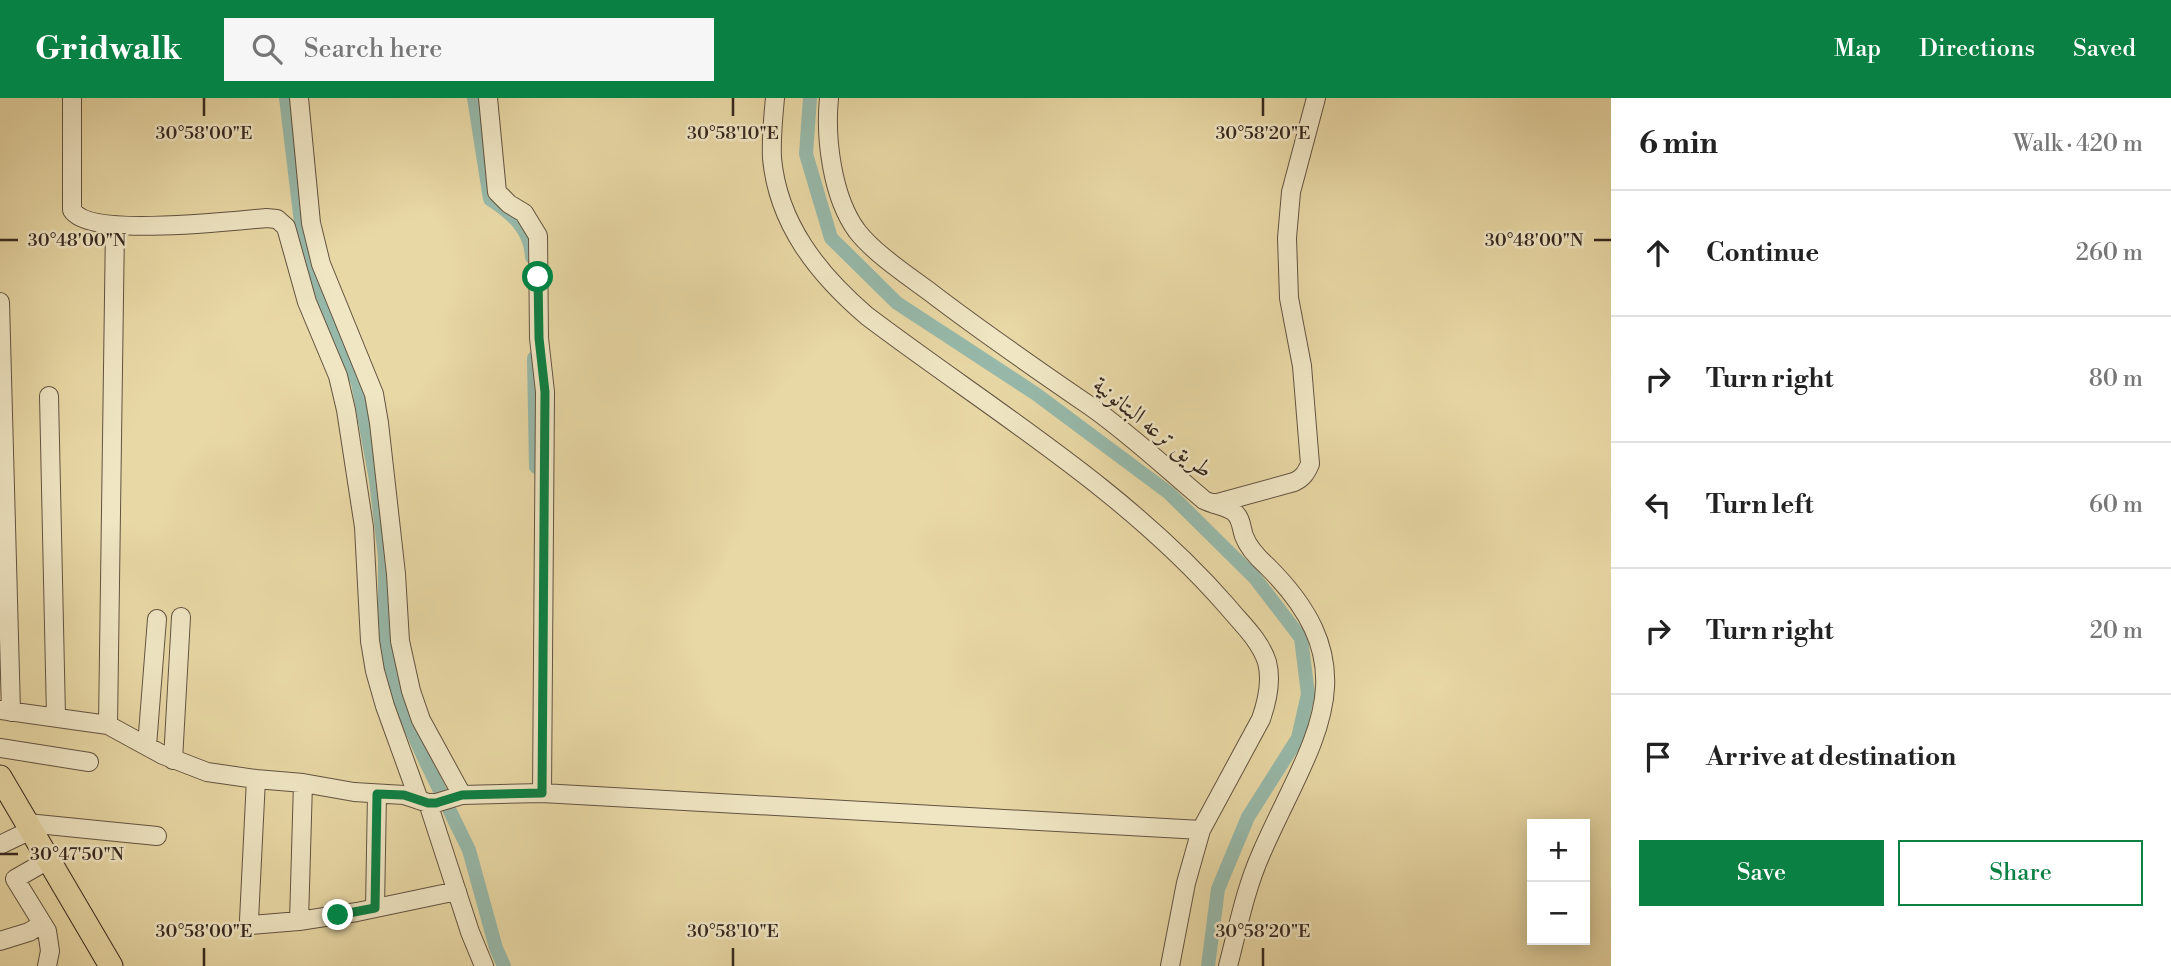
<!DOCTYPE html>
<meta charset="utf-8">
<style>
:root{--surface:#fff;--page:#f6f6f6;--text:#222;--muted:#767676;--line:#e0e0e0;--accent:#0b8043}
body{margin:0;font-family:"Libre Bodoni",Amiri,serif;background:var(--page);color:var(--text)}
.controls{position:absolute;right:21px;bottom:21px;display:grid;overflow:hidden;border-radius:0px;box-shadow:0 4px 18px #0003}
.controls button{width:63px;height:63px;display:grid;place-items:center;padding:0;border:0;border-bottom:2px solid var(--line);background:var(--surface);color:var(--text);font:35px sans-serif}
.stop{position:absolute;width:21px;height:21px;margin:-16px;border:5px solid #0b8043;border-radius:50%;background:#fff}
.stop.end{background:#0b8043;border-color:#fff;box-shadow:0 2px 7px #0008}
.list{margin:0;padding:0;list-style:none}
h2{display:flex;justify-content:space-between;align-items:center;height:91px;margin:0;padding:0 28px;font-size:30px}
h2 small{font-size:23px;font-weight:400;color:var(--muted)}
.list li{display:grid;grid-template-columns:46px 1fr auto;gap:21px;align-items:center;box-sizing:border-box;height:126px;padding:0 28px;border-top:2px solid var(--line)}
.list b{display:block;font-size:26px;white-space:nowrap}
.list em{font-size:23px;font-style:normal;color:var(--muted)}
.actions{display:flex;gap:14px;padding:21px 28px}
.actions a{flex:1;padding:16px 0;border:2px solid var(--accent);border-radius:0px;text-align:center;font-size:24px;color:var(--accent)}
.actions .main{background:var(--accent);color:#fff}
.icon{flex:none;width:38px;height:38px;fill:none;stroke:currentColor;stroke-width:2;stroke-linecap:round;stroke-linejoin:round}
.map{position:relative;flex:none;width:1611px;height:868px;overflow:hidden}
header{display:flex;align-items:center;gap:42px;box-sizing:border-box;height:98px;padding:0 35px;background:var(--accent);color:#fff}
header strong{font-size:33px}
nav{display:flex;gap:38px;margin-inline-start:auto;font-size:24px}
.search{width:490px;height:63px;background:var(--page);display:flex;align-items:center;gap:18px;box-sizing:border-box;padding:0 24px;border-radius:0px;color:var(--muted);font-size:26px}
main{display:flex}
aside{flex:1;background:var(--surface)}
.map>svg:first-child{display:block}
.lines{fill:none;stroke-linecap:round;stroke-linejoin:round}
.canal{stroke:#97b9aa;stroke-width:14}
.minor-casing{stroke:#625340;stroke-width:20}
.major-casing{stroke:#35271f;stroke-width:25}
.minor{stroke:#f0e6c4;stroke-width:18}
.major{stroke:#e8d8a5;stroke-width:23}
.route{stroke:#0b8043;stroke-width:9}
.ticks{fill:none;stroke:#35271f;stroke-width:2.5}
.labels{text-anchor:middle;stroke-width:5;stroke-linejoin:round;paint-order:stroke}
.street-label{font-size:24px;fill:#35271f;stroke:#f0e6c4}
.ticks-label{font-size:18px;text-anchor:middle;fill:#35271f;stroke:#f0e6c4;stroke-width:5;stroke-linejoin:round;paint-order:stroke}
</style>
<header>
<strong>Gridwalk</strong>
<div class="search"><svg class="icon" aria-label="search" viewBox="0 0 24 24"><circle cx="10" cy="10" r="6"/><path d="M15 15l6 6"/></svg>Search here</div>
<nav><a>Map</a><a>Directions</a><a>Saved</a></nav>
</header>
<main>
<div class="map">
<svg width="1611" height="868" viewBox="0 0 1611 868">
<rect width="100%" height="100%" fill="#e8d8a5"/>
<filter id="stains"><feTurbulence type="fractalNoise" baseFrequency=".00286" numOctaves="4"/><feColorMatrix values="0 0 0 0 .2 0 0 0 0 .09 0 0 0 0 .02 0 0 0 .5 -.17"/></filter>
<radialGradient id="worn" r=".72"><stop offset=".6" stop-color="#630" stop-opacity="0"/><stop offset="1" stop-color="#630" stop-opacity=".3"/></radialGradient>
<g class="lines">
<!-- canal -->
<path class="canal" d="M286,0L302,133L324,213L358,285L376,382L385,459V550L401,608L425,662L469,752L496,850L504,868
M474,0L490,101C512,115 531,132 532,159
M810,0L806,56L831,140L897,205L1036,296L1169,395L1255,480L1301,540L1308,596L1298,640L1248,719L1218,791L1208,868
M534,260L536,369"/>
<defs>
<path id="minor" d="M72,0V112C89,140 233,123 266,120L277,121L286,129L307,204L338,278L346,312L364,429L370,543L375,573L385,608L419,702
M299,0L311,125L321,166L374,296L379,325L396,476L400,543L411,593L421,622L462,697
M488,0L497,94L509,106L524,115L538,138L539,240L545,294L542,695
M775,0C773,20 771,40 772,60C778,126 818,176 867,218C990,311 1125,391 1227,508C1241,525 1260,542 1267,564C1272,583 1267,604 1261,621L1201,732L1186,785L1170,868
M829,0C825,40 832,99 857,133C874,155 907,177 930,194C982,234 1036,271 1090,308C1130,336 1167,371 1204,402C1214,407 1226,408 1234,414C1242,421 1241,430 1244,438C1248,449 1258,460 1267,468C1374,574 1310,643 1261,756C1245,792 1238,830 1228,868
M0,204L11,614
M49,298L56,619
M1214,406L1294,384C1303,380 1306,375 1310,366L1302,268L1289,200L1287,140L1291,94L1316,0
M0,612L108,627L163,657L207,674L256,681L303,685L354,694L404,697L428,705H436L462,697L542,695L1201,732
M108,627L115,128
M147,648L157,521
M0,650L89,664
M173,662L181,519
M256,681L249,822L252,827L299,823L357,814L457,793
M428,705L470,834L484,868
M27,725L157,738
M0,747L31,732
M375,810L377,696
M299,823L303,685
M0,843L29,834L42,826
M47,868L50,853L47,833L15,781L48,762"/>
<path id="major" d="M0,679L111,868"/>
</defs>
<!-- minor casing -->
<use href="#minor" class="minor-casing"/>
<!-- major casing -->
<use href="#major" class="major-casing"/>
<!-- minor -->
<use href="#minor" class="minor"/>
<!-- major -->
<use href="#major" class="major"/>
</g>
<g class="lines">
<!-- route -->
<path class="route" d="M338,817L375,810L377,696L404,697L428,705H436L462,697L542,695L545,294L539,240L538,179"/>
</g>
<!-- ticks -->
<path class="ticks" d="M204,0V18M733,0V18M1263,0V18M0,142H18M1594,142H1611M0,756H18M204,850V868M733,850V868M1263,850V868"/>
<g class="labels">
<!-- street labels -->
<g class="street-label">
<text transform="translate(1153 329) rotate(39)" y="8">طريق ترعه البتانونية</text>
</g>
</g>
<g class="ticks-label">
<text x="204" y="41">30°58'00"E</text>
<text x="733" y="41">30°58'10"E</text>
<text x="1263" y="41">30°58'20"E</text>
<text x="77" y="148">30°48'00"N</text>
<text x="1534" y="148">30°48'00"N</text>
<text x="77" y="762">30°47'50"N</text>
<text x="204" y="839">30°58'00"E</text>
<text x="733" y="839">30°58'10"E</text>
<text x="1263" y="839">30°58'20"E</text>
</g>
<rect width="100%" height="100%" filter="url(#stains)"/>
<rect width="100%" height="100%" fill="url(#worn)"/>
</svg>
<div class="controls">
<button>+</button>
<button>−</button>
</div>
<div class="stop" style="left:538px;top:179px"></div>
<div class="stop end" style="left:338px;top:817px"></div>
</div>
<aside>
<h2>6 min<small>Walk · 420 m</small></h2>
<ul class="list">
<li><svg class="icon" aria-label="ahead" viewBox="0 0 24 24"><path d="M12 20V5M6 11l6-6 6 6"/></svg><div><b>Continue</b></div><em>260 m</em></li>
<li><svg class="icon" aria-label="right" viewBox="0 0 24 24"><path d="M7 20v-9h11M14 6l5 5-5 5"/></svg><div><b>Turn right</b></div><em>80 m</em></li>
<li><svg class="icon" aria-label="left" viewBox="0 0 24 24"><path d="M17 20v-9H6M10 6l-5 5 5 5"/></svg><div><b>Turn left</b></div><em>60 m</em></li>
<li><svg class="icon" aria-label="right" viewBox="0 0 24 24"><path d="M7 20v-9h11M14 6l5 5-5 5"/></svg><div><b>Turn right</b></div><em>20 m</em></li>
<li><svg class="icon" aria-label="arrive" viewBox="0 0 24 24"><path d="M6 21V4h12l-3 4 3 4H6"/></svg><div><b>Arrive at destination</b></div></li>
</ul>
<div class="actions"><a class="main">Save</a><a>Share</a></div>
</aside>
</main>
